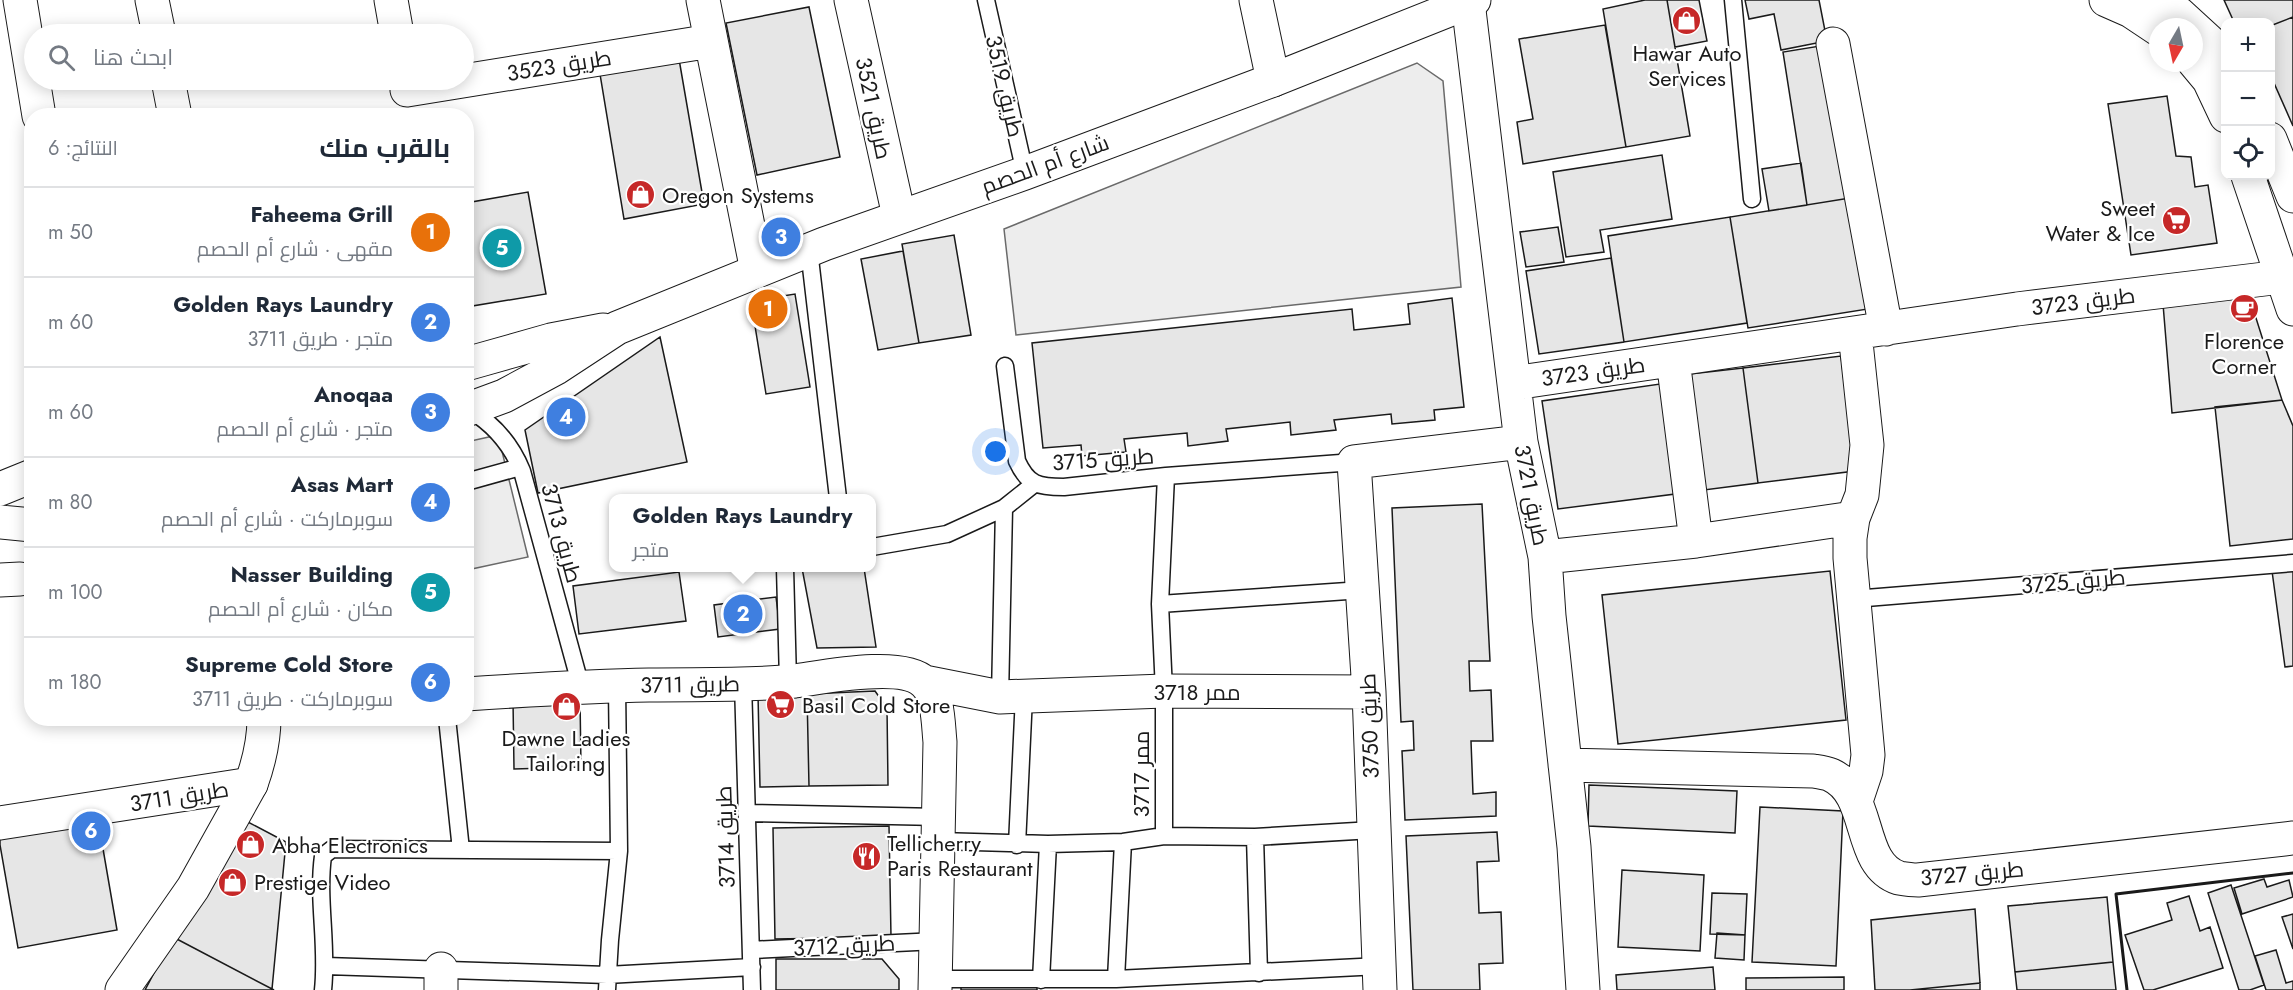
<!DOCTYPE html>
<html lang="ar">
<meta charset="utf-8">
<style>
:root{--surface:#fff;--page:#f6f6f7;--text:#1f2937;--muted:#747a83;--line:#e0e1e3;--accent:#0b8043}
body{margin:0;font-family:Jost,Cairo,sans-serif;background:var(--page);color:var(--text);direction:rtl}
.controls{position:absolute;right:18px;top:18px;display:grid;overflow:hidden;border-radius:12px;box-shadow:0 3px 15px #0003}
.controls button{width:54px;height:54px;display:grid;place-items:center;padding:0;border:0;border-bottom:2px solid var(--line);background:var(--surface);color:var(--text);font:30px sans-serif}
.compass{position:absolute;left:2149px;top:18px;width:54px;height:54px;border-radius:50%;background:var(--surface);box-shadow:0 3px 15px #0003;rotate:189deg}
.you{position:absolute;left:996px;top:452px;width:21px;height:21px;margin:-15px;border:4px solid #fff;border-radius:50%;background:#1a73e8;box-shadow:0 0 0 9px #1a73e833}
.badge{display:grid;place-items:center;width:39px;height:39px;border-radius:50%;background:var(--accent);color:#fff;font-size:20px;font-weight:700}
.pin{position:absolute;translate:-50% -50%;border:3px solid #fff;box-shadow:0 2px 6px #0006}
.popup{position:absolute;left:609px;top:494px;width:267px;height:78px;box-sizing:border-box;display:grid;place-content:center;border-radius:12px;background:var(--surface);filter:drop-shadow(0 2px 4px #0005);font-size:20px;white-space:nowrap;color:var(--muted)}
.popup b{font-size:22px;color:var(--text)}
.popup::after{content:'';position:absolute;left:50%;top:100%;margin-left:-12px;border:12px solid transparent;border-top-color:var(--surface)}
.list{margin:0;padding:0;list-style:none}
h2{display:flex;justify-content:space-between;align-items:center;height:78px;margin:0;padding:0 24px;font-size:26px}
h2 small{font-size:20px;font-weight:400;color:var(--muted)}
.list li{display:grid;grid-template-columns:39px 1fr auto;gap:18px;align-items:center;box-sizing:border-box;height:90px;padding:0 24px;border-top:2px solid var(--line)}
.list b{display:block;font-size:22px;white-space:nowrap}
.list p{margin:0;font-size:20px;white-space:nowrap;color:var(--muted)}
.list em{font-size:20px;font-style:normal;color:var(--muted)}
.icon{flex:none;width:33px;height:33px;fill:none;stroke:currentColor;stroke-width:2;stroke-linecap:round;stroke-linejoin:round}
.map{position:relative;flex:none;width:2293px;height:990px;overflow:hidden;direction:ltr}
.search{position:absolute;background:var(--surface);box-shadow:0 3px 15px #0003;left:24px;top:24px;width:450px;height:66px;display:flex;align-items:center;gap:15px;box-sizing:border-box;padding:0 21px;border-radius:33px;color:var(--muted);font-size:22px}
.panel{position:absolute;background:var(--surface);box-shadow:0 3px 15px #0003;left:24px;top:108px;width:450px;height:618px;border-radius:24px;direction:rtl}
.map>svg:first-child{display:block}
.built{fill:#ededed;stroke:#6a6a6a;stroke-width:1.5}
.building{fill:#e6e6e6;stroke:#1a1a1a;stroke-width:1.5}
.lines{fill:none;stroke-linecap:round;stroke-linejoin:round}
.lane-casing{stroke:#1a1a1a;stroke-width:19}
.street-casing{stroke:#1a1a1a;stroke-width:35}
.secondary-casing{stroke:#1a1a1a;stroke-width:35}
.lane{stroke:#fff;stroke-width:16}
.street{stroke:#fff;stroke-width:33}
.secondary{stroke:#fff;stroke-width:33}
.wall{stroke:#1a1a1a;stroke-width:3}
.labels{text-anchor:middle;stroke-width:4.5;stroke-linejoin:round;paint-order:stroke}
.poi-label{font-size:22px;fill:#1a1a1a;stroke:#fff;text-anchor:start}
.street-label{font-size:22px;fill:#1a1a1a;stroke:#fff}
</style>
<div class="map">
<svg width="2293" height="990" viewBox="0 0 2293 990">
<rect width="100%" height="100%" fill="#fff"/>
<!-- built -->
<path class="built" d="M1417,63L1443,81L1461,287L1016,335L1004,229Z
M498,435L528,557L467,570L466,442Z"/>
<!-- building -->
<path class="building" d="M1645,0H1667L1690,136L1626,147L1603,9Z
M1667,0H1699L1707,41L1675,47Z
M1745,0H1819L1827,41L1781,50L1774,14L1749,19Z
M2224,0H2293V17L2270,26V22H2234Z
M809,7L840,157L757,175L726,23Z
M2293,17V126L2270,74V26Z
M1605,25L1626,147L1523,164L1517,122L1533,119L1519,39Z
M1826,45L1850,198L1807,205L1783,52Z
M679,59L704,204L624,219L600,74Z
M2167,96L2176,156L2191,157L2195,187L2208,185L2217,243L2131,255L2108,104Z
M1662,155L1672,219L1600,230L1604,252L1566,257L1553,172Z
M1801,163L1807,205L1769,211L1762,169Z
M528,192L546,294L466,307V203Z
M1850,198L1868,309L1748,328L1730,217Z
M1730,217L1747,323L1624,342L1608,236Z
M1558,227L1564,262L1526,267L1520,232Z
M954,235L971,335L919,343L902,244Z
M903,251L919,343L878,350L861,259Z
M1611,258L1624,342L1539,354L1526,271Z
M795,294L810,387L766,394L751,301Z
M2249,296L2282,400L2172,413L2163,304Z
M1452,298L1464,407L1434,410L1435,420L1392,424L1391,414L1334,420L1336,430L1291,435L1290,422L1226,429L1228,441L1188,446L1187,433L1124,439L1126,452L1082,456L1081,445L1043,448L1032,343L1352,309L1354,330L1410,324L1408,304Z
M660,337L687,462L538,493L525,430Z
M1841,356L1855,471L1758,483L1743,368Z
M1743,368L1758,483L1704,490L1690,374Z
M1660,384L1675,494L1558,509L1542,401Z
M2282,400L2293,426V539L2230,546L2215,407Z
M1482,504L1490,661H1469L1470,691L1491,690L1493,741H1471L1473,794L1496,792V816L1405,820L1402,751L1414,750L1413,721L1401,722L1392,508Z
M802,568H864L876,647L817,648Z
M2293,568V666L2285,667L2272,571Z
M1830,571L1846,720L1618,744L1602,595Z
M679,572L686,621L579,634L573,586Z
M776,597L780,629L718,637L714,605Z
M875,691L887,708L888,785L809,786L807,694Z
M758,694H807L809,786L760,787Z
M580,698L581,767L514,769L513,700Z
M1589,785L1737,791L1735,833L1588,826Z
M1760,807L1843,811L1836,966L1752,962Z
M97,814L117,930L18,948L0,845V830Z
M246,821L286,842L272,989L173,937Z
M889,826L891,937L775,939L773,828Z
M1497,832L1499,861L1477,862L1479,913L1501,912L1503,963L1479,964L1480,990H1413L1406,836Z
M1622,870L1704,875L1700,951L1618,947Z
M2264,879L2267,887L2289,880L2293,897L2242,914L2234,888Z
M2231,885L2264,985L2250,990H2239L2208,893Z
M1712,893L1747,894L1745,935L1710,934Z
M2189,896L2200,931L2210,927L2223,968L2153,990H2144L2125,935L2172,920L2167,903Z
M2107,897L2113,962L2015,972L2008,906Z
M1975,909L1980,983L1910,990H1875L1871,920Z
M2293,914V949L2282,917Z
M1717,933L1745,935L1744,960L1715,958Z
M173,937L274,990H145Z
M2276,950L2286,983L2293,981V990H2266L2255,956Z
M776,959H882L899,979V990H776Z
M2113,962L2116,990H2017L2015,972Z
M1713,967L1715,990H1617L1616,975Z
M1844,977V990H1746V978Z
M1980,983V990H1910Z
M1037,984V990H961V985Z"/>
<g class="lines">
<defs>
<path id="lane" d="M986,0L1025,173
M1733,0L1752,199
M809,250L838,498
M1005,366L1017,461C1028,485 1038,487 1064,487L1166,476L1354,462
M470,410C495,425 511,444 522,471L581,687
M466,482L520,467
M872,547L947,534L1004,508L1034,484
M785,568L788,681
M1854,599L2293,563
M1160,604L1362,590
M743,683L752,990
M1000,697L1004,508
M447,718L461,850
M746,813L939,817
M1164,836V691L1160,604L1166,476
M1255,837L1259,973
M939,841L1048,844L1123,842L1164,836L1255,837L1373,830
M1017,845L1024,696
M751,950L937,941
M326,966L607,975L752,967
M935,979H1116L1380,966
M1116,979L1123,842
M1041,980L1048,844
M323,990C328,945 317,900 323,856L332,849L619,851
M607,990L610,940L619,851L617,686"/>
<path id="street" d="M152,0L159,34
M391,0L397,34
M703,0L757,271
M851,0L899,216
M1256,0L1273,80
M1468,2L1521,442L1545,557L1549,616L1574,847L1583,990
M1833,44L1886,329
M168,80L175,116
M407,90L711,41
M1855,333L1867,445L1862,495L1853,518L1850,538V558L1868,755L1866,771L1856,801
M1673,360L1696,541
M1514,383L2017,309L2281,277
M1545,557L1696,541L1853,518
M0,580L20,579
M924,682L1000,697L1164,691L1369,692
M466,694C527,690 588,686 649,685C697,684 747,686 795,681C824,677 901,661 924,682C939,695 938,724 940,742L935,990
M1565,765L1813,771C1819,772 1826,773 1831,775C1873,794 1856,864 1899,878C1905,879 1912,880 1918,880L2293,838
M0,823L251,784
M441,969V990
M1380,990L1369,692L1354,462L1521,442"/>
<path id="secondary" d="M20,0L39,116
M2106,0L2131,11L2158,29
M2158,0L2178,13L2226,57
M2194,62L2209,80L2226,116
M2270,139L2293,196
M2248,176L2293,309
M466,364L551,340L603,330
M466,410L504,396L556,368L617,328L824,244L1025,173L1273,80L1474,0
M0,489L32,476
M0,522L32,525
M122,990L193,888L251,784C259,762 264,742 264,718"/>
</defs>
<!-- lane casing -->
<use href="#lane" class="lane-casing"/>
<!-- street casing -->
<use href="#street" class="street-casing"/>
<!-- secondary casing -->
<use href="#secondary" class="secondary-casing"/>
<!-- lane -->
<use href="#lane" class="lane"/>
<!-- street -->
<use href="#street" class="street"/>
<!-- secondary -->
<use href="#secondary" class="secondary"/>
<!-- wall -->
<path class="wall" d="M2127,990L2116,894L2293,873"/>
</g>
<!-- icons -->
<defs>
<symbol id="shop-disc" viewBox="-11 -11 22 22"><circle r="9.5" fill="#c62828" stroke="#fff"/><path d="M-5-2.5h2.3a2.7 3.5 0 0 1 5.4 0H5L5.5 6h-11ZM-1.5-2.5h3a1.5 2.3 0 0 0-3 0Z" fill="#fff"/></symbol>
<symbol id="supermarket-disc" viewBox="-11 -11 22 22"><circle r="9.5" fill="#c62828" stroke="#fff"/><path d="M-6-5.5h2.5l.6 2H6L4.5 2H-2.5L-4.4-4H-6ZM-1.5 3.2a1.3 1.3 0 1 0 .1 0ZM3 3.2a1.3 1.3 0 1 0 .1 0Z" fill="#fff"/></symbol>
<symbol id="cafe-disc" viewBox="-11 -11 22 22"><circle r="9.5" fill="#c62828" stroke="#fff"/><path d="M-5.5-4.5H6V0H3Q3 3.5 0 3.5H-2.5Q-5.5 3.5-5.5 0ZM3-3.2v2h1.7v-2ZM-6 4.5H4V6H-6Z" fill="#fff"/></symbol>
<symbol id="restaurant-disc" viewBox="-11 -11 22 22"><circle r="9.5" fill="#c62828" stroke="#fff"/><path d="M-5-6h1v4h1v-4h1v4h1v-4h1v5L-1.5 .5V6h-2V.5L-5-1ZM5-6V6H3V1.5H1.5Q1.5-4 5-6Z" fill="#fff"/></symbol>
</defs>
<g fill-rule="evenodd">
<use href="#shop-disc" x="1670" y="4" width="33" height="33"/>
<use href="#shop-disc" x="624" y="178" width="33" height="33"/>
<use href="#supermarket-disc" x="2160" y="204" width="33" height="33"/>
<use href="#cafe-disc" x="2228" y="292" width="33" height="33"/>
<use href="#supermarket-disc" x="764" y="688" width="33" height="33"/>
<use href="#shop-disc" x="550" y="690" width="33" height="33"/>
<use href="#shop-disc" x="234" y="828" width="33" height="33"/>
<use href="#restaurant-disc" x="850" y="840" width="33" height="33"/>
<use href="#shop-disc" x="216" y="866" width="33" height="33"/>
</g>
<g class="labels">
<!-- poi labels -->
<g class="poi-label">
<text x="1687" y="61" text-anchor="middle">Hawar Auto<tspan x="1687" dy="25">Services</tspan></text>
<text x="662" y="203">Oregon Systems</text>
<text x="2155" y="216" text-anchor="end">Sweet<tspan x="2155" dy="25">Water &amp; Ice</tspan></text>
<text x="2244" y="349" text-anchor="middle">Florence<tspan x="2244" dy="25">Corner</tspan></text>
<text x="802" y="713">Basil Cold Store</text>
<text x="566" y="746" text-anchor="middle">Dawne Ladies<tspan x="566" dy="25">Tailoring</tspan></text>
<text x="887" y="851">Tellicherry<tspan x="887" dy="25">Paris Restaurant</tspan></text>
<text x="272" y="853">Abha Electronics</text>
<text x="254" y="890">Prestige Video</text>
</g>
<!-- street labels -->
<g class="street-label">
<text transform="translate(559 65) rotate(-9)" y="8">طريق 3523</text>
<text transform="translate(1005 86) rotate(77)" y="8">طريق 3519</text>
<text transform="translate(874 108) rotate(78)" y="8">طريق 3521</text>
<text transform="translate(1045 164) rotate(-20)" y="8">شارع أم الحصم</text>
<text transform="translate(2083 301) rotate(-7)" y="8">طريق 3723</text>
<text transform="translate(1593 371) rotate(-8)" y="8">طريق 3723</text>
<text transform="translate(1103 459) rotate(-4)" y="8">طريق 3715</text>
<text transform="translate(1532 495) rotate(79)" y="8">طريق 3721</text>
<text transform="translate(562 533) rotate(75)" y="8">طريق 3713</text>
<text transform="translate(2073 581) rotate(-5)" y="8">طريق 3725</text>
<text transform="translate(690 684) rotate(-1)" y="8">طريق 3711</text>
<text x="1197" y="700">ممر 3718</text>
<text transform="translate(1369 726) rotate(-92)" y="8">طريق 3750</text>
<text transform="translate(1141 774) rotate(-90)" y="8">ممر 3717</text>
<text transform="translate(179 796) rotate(-9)" y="8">طريق 3711</text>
<text transform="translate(725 837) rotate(-92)" y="8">طريق 3714</text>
<text transform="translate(1972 873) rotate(-5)" y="8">طريق 3727</text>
<text transform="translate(844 945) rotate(-3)" y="8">طريق 3712</text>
</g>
</g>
</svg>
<div class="controls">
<button>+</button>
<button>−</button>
<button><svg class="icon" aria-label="locate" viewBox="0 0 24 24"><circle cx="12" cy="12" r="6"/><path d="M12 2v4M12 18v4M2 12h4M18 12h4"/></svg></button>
</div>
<svg class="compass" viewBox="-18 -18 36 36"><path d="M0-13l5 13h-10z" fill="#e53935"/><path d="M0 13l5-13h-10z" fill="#747a83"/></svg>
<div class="you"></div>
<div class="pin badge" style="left:768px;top:309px;background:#e8710a">1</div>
<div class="pin badge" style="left:743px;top:614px;background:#3f7fe0">2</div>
<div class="popup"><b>Golden Rays Laundry</b>متجر</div>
<div class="pin badge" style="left:781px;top:237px;background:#3f7fe0">3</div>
<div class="pin badge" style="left:566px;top:417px;background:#3f7fe0">4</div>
<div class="pin badge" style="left:502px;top:248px;background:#0f9aa8">5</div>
<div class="pin badge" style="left:91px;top:831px;background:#3f7fe0">6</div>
<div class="search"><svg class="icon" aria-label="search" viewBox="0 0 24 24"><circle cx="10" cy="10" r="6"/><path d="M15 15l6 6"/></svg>ابحث هنا</div>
<section class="panel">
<h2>بالقرب منك<small>النتائج: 6</small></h2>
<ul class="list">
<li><span class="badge" style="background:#e8710a">1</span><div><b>Faheema Grill</b><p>مقهى · شارع أم الحصم</p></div><em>50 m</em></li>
<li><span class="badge" style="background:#3f7fe0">2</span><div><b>Golden Rays Laundry</b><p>متجر · طريق 3711</p></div><em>60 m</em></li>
<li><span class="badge" style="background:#3f7fe0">3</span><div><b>Anoqaa</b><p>متجر · شارع أم الحصم</p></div><em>60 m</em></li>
<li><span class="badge" style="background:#3f7fe0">4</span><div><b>Asas Mart</b><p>سوبرماركت · شارع أم الحصم</p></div><em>80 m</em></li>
<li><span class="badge" style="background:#0f9aa8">5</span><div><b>Nasser Building</b><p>مكان · شارع أم الحصم</p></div><em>100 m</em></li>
<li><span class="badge" style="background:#3f7fe0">6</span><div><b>Supreme Cold Store</b><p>سوبرماركت · طريق 3711</p></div><em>180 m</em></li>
</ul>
</section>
</div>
